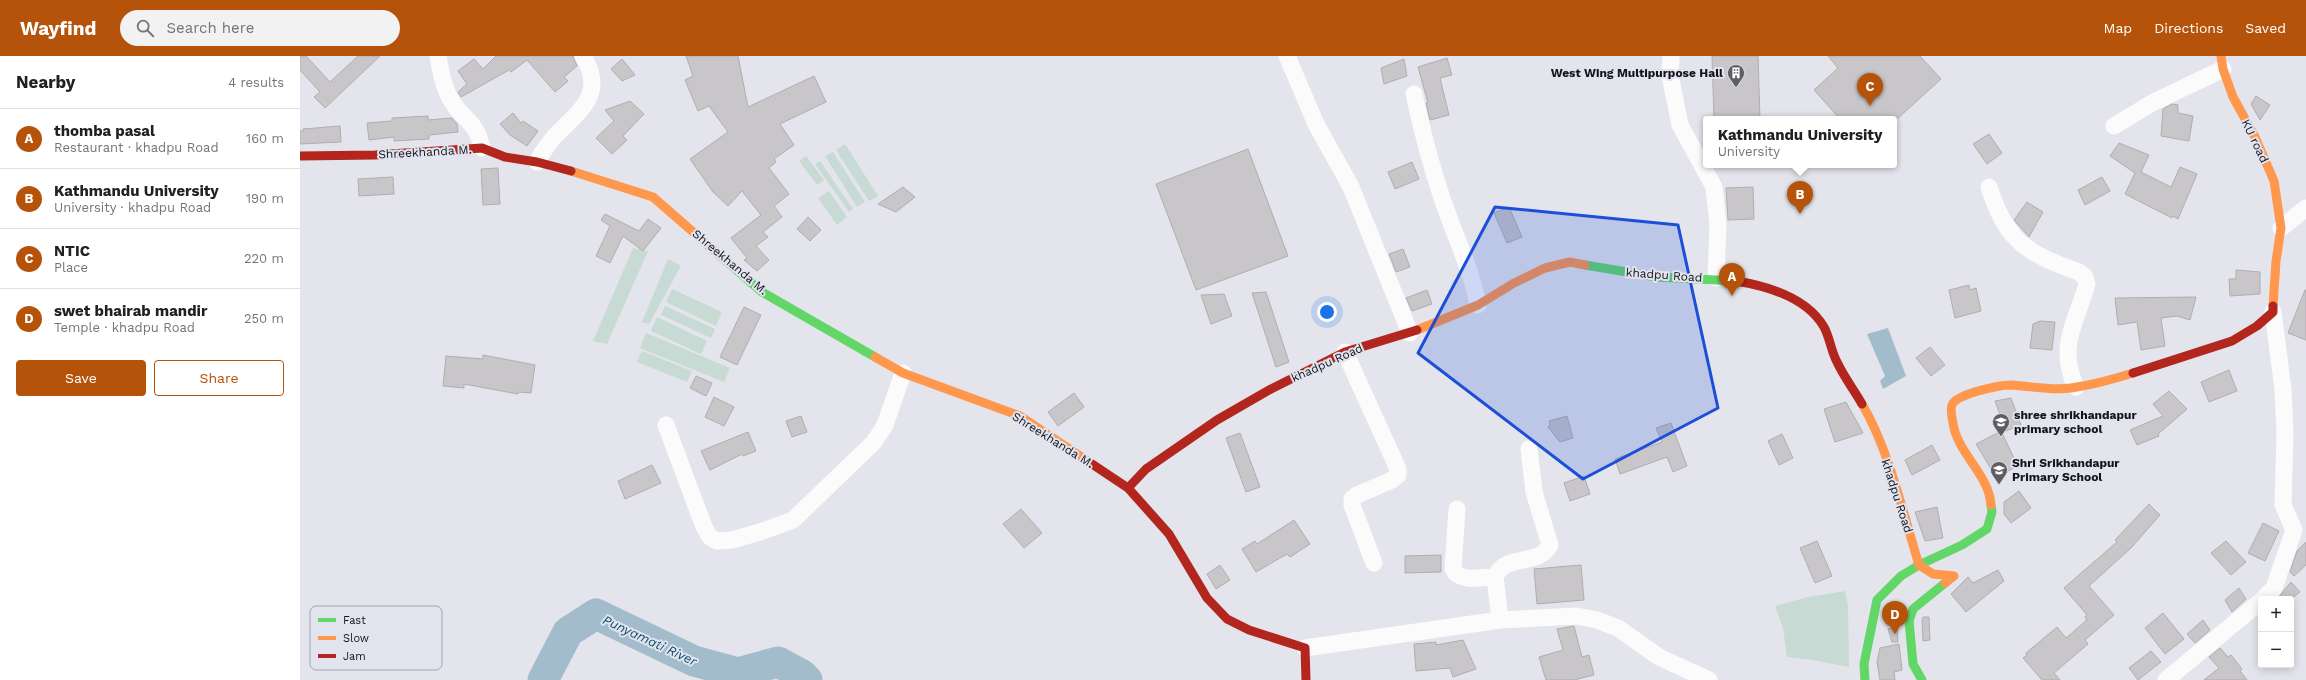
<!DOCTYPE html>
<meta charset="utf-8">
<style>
:root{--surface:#fff;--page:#f2f2f2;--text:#202124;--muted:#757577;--line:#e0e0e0;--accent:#b45309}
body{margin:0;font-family:"Work Sans",sans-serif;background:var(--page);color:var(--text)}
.controls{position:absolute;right:12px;bottom:12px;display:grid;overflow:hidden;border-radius:4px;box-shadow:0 2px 10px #0003}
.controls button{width:36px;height:36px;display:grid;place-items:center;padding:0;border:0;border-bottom:1px solid var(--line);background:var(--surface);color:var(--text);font:20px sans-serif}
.you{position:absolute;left:1027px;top:256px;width:14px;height:14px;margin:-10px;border:3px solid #fff;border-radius:50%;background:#1a73e8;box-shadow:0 0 0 6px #1a73e833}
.badge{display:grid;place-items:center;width:26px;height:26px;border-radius:50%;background:var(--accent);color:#fff;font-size:13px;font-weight:700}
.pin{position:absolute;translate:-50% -33px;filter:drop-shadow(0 1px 2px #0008)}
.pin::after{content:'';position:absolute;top:21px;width:14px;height:12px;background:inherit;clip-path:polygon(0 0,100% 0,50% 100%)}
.popup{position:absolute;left:1403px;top:60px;width:194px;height:52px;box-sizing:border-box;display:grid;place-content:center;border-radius:4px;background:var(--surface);filter:drop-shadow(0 1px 3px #0005);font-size:13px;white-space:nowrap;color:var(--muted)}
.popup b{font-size:15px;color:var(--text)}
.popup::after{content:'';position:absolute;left:50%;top:100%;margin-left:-8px;border:8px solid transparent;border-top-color:var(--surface)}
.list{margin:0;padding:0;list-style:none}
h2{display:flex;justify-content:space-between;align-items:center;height:52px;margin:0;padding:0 16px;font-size:17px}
h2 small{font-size:13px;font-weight:400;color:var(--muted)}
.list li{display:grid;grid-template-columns:26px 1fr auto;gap:12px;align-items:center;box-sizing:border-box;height:60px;padding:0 16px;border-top:1px solid var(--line)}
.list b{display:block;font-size:15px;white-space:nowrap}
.list p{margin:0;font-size:13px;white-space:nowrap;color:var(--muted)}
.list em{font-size:13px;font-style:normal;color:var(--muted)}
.actions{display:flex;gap:8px;padding:12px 16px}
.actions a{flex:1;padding:9px 0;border:1px solid var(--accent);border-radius:4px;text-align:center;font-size:14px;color:var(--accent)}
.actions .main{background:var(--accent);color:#fff}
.icon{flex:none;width:22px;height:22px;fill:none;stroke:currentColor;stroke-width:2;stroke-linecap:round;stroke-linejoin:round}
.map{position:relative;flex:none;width:2006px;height:624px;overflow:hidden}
header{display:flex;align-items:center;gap:24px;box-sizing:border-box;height:56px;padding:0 20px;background:var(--accent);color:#fff}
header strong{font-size:19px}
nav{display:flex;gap:22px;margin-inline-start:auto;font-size:14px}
.search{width:280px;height:36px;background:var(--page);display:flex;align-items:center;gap:10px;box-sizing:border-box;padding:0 14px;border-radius:22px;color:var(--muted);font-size:15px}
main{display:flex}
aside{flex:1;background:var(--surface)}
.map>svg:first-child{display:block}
.green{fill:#c7dad4}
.water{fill:#a3bccc}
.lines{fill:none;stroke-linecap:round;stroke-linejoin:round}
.river{stroke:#a3bccc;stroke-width:31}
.building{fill:#c8c6c9;stroke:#afadb0}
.street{stroke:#fbfbfc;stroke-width:17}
.fast{stroke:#63d668;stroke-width:9}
.slow{stroke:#ff974d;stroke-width:9}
.jam{stroke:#b3261e;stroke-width:9}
.marked{fill:#1d4ed8;fill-opacity:0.2;stroke:#1d4ed8;stroke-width:3;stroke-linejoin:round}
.labels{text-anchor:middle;stroke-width:4;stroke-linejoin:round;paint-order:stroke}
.poi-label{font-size:12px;font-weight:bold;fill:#141418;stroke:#e1e3ef;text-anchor:start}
.street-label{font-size:12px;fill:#141418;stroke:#e1e3ef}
.water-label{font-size:13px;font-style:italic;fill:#084d6b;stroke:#e1e3ef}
.key{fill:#e1e3ef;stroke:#a4a5ae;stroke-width:1}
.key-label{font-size:11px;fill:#141418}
</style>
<header>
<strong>Wayfind</strong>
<div class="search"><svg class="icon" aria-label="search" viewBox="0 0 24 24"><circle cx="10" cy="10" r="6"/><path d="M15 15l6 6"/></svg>Search here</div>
<nav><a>Map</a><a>Directions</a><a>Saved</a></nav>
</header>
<main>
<aside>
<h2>Nearby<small>4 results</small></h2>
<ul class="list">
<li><span class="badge">A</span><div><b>thomba pasal</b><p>Restaurant · khadpu Road</p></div><em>160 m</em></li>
<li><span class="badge">B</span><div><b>Kathmandu University</b><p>University · khadpu Road</p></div><em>190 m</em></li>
<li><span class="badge">C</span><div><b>NTIC</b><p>Place</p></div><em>220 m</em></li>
<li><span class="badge">D</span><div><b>swet bhairab mandir</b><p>Temple · khadpu Road</p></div><em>250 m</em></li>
</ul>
<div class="actions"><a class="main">Save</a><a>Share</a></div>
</aside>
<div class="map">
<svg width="2006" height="624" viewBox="0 0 2006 624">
<rect width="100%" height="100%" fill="#e4e5ec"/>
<!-- green -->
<path class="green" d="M545,88L578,140L569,145L536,94Z
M533,96L565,146L557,151L525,100Z
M506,100L524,124L517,129L499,105Z
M520,105L553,153L549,156L515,108Z
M529,135L547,161L537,169L518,142Z
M333,192L348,195L307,288L293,285Z
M368,203L381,210L349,268L342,266Z
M372,233L422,256L416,270L366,246Z
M365,250L415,273L411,282L361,259Z
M357,261L407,285L401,298L351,275Z
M346,277L430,312L424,326L340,292Z
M342,295L392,315L387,326L337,306Z
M1545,535L1548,549L1549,611L1513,604L1487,601L1483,572L1475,550L1508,541Z"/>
<!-- water -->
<path class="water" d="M1588,272L1606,320L1583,333L1580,325L1585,320L1567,278Z"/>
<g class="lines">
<!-- river -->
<path class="river" d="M243,624L268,576L296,558L394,605L438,617L478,606L502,619L507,624"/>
</g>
<!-- building -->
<path class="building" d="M0,0H6L30,26L58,0H80L25,52L14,41L20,36L0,14Z
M196,0H273L277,10L264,21L268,25L255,36L227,4L211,16L209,14L161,41L158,36L167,28L158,15L174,3L183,13Z
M386,0H438L448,51L514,20L526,46L480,68L494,89L474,103L476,106L469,112L489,138L474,150L482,161L463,176L468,181L456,190L469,204L457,215L444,204L447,202L431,182L461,159L442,135L428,150L413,136L390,103L428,76L409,50L398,55L385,24L393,20Z
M1412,0H1458L1460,63H1414Z
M1528,0H1620L1641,23L1597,63H1540L1514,34L1538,12Z
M1147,2L1152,19L1140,22L1149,59L1130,64L1126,47H1128L1118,11Z
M322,3L335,19L322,25L311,13Z
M1104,3L1107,20L1084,28L1081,12Z
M1956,40L1970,49L1960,64L1951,48Z
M330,45L344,58L323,80L327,84L312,98L296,82L314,65L305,54Z
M1872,48L1878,49V57L1893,60L1889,85L1861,80L1863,53Z
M213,57L221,67L223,65L238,75L227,90L210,79L200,68Z
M128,60V64L152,62L157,68L158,76L129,79V83L94,85V81L69,84L67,67L92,65V62Z
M40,70L41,86L0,88V75H3V73Z
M1689,78L1702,97L1687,108L1673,88Z
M1819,87L1849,99L1841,116L1871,131L1880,111L1897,118L1878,163L1873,160L1872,162L1825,138L1835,117L1810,100Z
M948,93L988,200L896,234L856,128Z
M1112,106L1119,123L1095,133L1088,116Z
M198,112L200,148L183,149L181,113Z
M93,121L94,138L59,140L58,123Z
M1802,121L1810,135L1785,149L1778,134Z
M603,131L615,141L596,156L578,148Z
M1453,131L1454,163L1428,164L1426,132Z
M1727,146L1743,156L1729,181L1714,164Z
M1209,151L1222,181L1207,187L1194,157Z
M305,158L339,175L348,163L361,172L343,195L323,180L310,207L296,200L310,170L301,164Z
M508,161L521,174L510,185L497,173Z
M1103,193L1110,211L1096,216L1089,198Z
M1936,214L1960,216V238L1930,240L1929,223H1936Z
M1669,229L1670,234L1676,232L1681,255L1655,262L1649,234Z
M1127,234L1132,248L1112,255L1106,242Z
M2005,234H2006V284L1988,277Z
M966,236L989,306L976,311L952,237Z
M924,238L932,260L911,268L901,239Z
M1896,241L1890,264L1877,260L1861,262L1865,290L1841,294L1837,266L1818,269L1815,242Z
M444,251L461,259L437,309L420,301Z
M1740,265L1755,266L1752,294L1730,292L1733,268Z
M1630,291L1645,309L1631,320L1616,302Z
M183,299L235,309L231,337L218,336V338L164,328V332L143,330L146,300L183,303Z
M1929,314L1937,335L1909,346L1901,326Z
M396,320L412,327L406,340L390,332Z
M1869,335L1887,353L1858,378L1859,380L1837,389L1830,374L1863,360L1853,348Z
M774,337L784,351L758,370L748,356Z
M414,341L434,351L424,370L405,361Z
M1711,342L1721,369L1706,375L1695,345Z
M1546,346L1563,377L1535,386L1524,353Z
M501,360L507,376L492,381L486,365Z
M1267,360L1273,382L1260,386L1248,371L1250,369L1249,365Z
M1371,367L1387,410L1373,416L1367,401L1320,418L1315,403L1362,386L1356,372Z
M1701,375L1718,410L1696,421L1676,388Z
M448,376L456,395L443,400L442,398L410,414L401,395Z
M940,377L960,431L946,436L926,382Z
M1482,378L1493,402L1479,409L1468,385Z
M1632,389L1640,404L1612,419L1605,404Z
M352,409L361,427L325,443L318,425Z
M1284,420L1290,438L1270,445L1264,427Z
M1719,435L1731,452L1711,467L1704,458V446Z
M1849,448L1860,459L1831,492L1789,530L1814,559L1785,584L1788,588L1754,617L1760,624H1742L1723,602L1727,599L1726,597L1757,571L1766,582L1787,564L1785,561L1787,559L1764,532L1817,486L1815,484Z
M1637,451L1643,482L1625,485L1615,456Z
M721,453L742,477L724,492L703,468Z
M994,464L1010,488L990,501L987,498L956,516L942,493L955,485L957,488Z
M1963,467L1979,475L1965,505L1948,497Z
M1517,485L1532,520L1515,527L1500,492Z
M1926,485L1946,506L1931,519L1911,497Z
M2006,486V509L1994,520L1990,516L1997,495Z
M1141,499V516L1105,517V500Z
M920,509L930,524L916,533L907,518Z
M1281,509L1284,544L1237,548L1234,513Z
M1698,514L1704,525L1666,556L1651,538L1668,521L1673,527Z
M1991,526L2000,536L1991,543H1977Z
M1939,532L1946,543L1932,556L1925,544Z
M1863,557L1884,583L1865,598L1845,572Z
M1623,561H1629L1630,584L1623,585L1622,566Z
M1903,564L1910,574L1895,587L1887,578Z
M1274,570L1282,601L1289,599L1294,619L1274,624H1246L1239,601L1263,594L1257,573Z
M1597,571L1598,586H1592L1588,573Z
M1163,584L1176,613L1153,621L1150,612L1116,615L1114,588L1136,586V589Z
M1599,588L1602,614L1594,616L1595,624H1580L1577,606L1580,592Z
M1920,592L1928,601L1931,599L1942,613L1940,615L1947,624H1904L1919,612L1909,601Z
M1851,595L1861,606L1838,624L1829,612Z"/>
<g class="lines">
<!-- street -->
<path class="street" d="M138,0C140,13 143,30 150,42C162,65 176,63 182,92
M987,0L1016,68L1051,131L1110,277
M1371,0L1370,19L1380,69L1414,131L1418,168L1416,222
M1114,38C1123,79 1133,119 1148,159C1159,189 1172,217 1178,249
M1814,70L1852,47L1923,13
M237,106C244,93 252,82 263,72C287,49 303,33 283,0
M1689,131C1706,185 1726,197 1779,216L1785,221L1787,228C1776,267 1757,290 1776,331
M1981,172L2006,152
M1045,296L1098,413V419L1092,424L1057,439L1052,443V449L1074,507
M366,369L404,471L410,481L417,485L432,484L460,476L493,464L574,386L585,369L603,317
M1157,453L1153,513C1160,527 1182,521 1195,521
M1963,543L1974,532L1994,474L1983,449L1985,377L1983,333L1973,256
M1200,564L1195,521C1204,497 1239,511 1250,489L1234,436L1229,393
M1005,592L1200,564L1277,560L1297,564L1318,572L1359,601L1409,624
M1866,624L1961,545"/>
<!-- fast -->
<path class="fast" d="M424,203L462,236L575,301
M1285,209L1357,221L1436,225
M1565,624L1564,608L1577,544L1601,520L1619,509L1662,489L1687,473L1692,456L1691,449
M1622,624L1613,608L1609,565L1613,553L1645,527"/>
<!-- slow -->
<path class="slow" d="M1921,0L1923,13L1933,41L1955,81L1974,125L1981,172L1976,205L1973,250
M271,115L353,141L424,203
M1117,274L1178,249L1214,227L1245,212L1270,206L1285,209
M575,301L603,317L720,360L792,408
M1562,348C1588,391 1604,460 1619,509L1633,518L1654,520L1645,527
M1691,449C1689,418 1657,397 1653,367C1652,362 1650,353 1652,349C1656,338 1699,329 1711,329C1731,330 1751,335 1771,332C1792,329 1814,323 1833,317"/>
<!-- jam -->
<path class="jam" d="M0,100L75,99L182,92L205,101L237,106L271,115
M1436,225C1467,230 1507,242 1524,271C1530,282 1531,295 1537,306C1544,321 1554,334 1562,348
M1833,317L1932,285L1957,270L1973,256V250
M792,408L828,432L869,478L907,542L927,563L949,574L1005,592L1006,624
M828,432L846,413L917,364L971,333L1045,296L1117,274"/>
</g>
<!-- marked area -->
<path class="marked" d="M1195,151L1378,169L1418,352L1283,423L1118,297Z"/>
<!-- icons -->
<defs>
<symbol id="building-pin" viewBox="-11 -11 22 30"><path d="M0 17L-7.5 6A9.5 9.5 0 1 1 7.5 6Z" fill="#5d5d62" stroke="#e1e3ef"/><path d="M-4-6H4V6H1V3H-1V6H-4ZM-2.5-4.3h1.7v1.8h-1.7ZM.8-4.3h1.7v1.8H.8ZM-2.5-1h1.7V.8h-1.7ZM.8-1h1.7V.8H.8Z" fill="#fff"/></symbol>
<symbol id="school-pin" viewBox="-11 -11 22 30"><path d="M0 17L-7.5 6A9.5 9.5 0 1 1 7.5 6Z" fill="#5d5d62" stroke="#e1e3ef"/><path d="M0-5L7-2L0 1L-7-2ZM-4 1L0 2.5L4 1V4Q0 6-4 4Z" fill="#fff"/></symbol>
</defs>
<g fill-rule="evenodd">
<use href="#building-pin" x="1426" y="7" width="20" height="27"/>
<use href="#school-pin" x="1691" y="356" width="20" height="27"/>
<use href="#school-pin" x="1689" y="404" width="20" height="27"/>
</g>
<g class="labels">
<!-- poi labels -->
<g class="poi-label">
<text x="1423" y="21" text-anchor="end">West Wing Multipurpose Hall</text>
<text x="1714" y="363">shree shrikhandapur<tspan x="1714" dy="14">primary school</tspan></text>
<text x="1712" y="411">Shri Srikhandapur<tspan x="1712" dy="14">Primary School</tspan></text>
</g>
<!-- street labels -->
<g class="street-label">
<text transform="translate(1955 85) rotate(64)" y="4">KU road</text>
<text transform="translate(125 96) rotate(-3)" y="4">Shreekhanda M.</text>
<text transform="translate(430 206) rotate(40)" y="4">Shreekhanda M.</text>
<text transform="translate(1364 219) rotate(4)" y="4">khadpu Road</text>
<text transform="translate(1027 307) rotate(-24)" y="4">khadpu Road</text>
<text transform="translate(753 384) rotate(32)" y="4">Shreekhanda M.</text>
<text transform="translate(1597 440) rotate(72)" y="4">khadpu Road</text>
</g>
<!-- water labels -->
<g class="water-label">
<text transform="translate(350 584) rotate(25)" y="5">Punyamati River</text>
</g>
</g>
<!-- legend -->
<rect x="10" y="550" width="132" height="64" rx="6" class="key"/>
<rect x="18" y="562" width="18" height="4" fill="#63d668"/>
<rect x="18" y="580" width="18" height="4" fill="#ff974d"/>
<rect x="18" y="598" width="18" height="4" fill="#b3261e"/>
<g class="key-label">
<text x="43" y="568">Fast</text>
<text x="43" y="586">Slow</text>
<text x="43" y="604">Jam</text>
</g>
</svg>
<div class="controls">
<button>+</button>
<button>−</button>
</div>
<div class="you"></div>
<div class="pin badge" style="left:1432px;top:240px">A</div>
<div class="pin badge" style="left:1500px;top:158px">B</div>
<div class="popup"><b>Kathmandu University</b>University</div>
<div class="pin badge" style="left:1570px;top:50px">C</div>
<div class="pin badge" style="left:1595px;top:578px">D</div>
</div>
</main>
